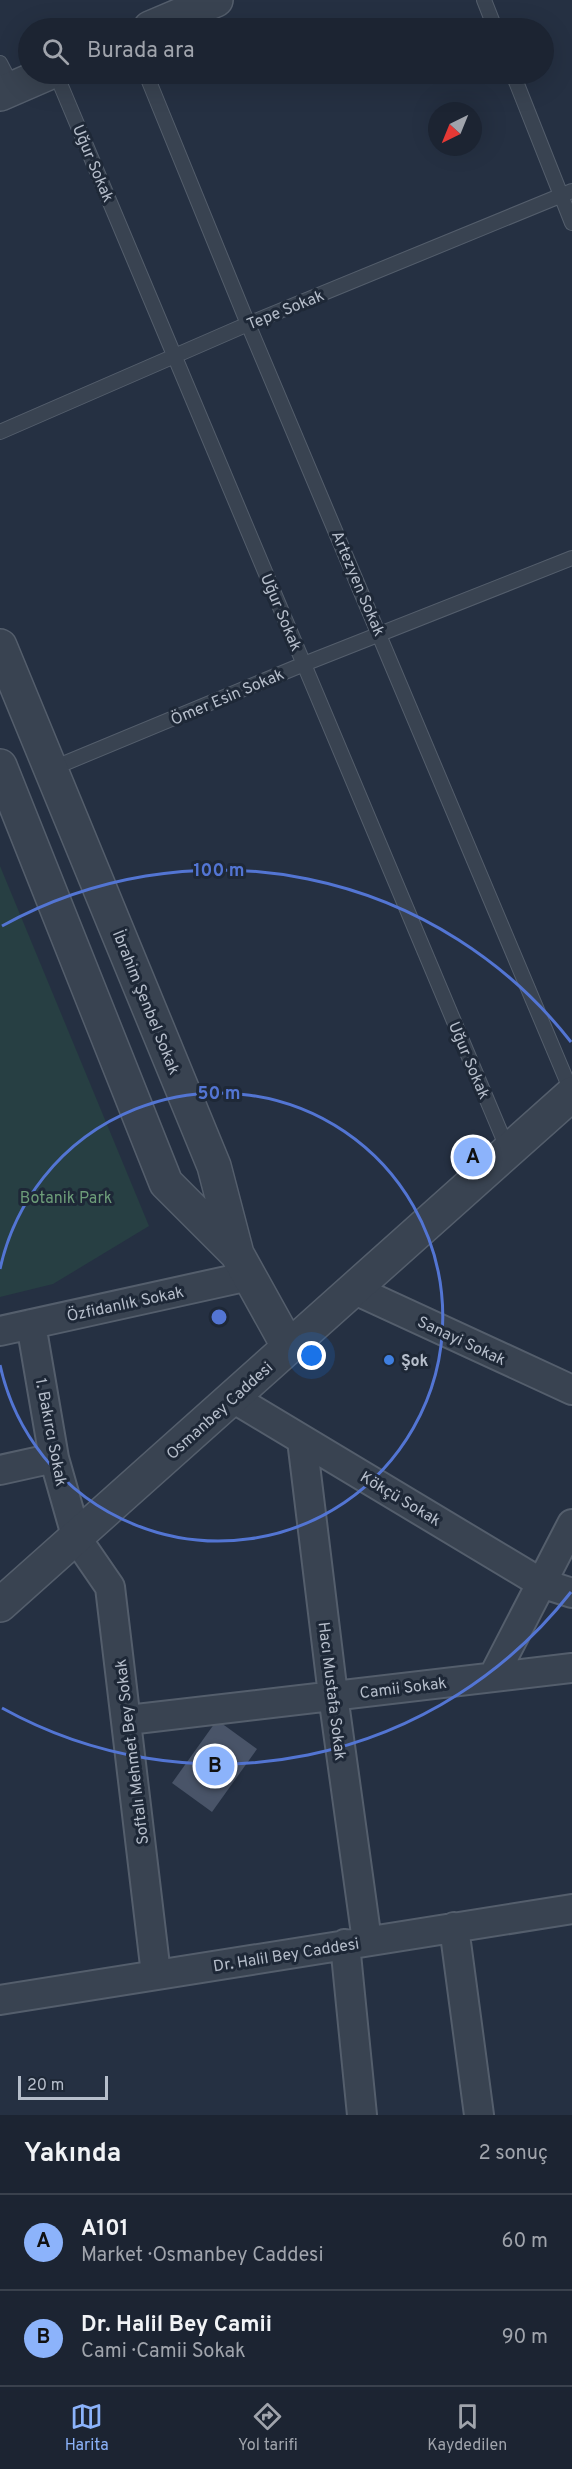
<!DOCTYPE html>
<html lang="tr">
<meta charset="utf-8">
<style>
:root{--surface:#1c2432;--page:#29303e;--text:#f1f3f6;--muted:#a0a4ac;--line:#3a414d;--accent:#8cb3fb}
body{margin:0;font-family:Overpass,sans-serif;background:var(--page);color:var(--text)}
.compass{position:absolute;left:428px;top:102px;width:54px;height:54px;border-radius:50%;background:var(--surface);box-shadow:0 6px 24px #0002;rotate:223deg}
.scale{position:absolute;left:18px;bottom:15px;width:90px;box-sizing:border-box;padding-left:6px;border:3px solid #b6becb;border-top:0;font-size:16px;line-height:21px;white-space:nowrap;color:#b6becb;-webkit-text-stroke:4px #1e2837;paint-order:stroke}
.you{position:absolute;left:312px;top:1356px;width:21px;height:21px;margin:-15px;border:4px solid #fff;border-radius:50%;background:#1a73e8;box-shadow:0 0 0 9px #1a73e833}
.badge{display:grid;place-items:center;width:39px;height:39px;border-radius:50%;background:var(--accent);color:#111;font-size:20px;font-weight:700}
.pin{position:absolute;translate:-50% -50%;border:3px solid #fff;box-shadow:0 2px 6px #0006}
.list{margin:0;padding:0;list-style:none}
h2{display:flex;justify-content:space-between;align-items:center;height:78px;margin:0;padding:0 24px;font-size:26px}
h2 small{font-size:20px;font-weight:400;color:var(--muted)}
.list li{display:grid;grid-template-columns:39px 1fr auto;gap:18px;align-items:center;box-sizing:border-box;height:96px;padding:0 24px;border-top:2px solid var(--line)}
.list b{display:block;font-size:22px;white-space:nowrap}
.list p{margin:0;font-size:20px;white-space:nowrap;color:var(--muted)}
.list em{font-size:20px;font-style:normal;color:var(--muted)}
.icon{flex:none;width:33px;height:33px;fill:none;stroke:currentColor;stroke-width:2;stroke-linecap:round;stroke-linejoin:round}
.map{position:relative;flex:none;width:572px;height:2115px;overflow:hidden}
.search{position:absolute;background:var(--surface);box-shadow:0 6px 24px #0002;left:18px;right:18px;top:18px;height:66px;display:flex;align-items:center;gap:15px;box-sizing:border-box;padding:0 21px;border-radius:33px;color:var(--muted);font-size:22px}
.sheet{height:270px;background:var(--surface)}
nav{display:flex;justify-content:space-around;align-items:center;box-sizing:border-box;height:84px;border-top:2px solid var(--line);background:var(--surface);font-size:16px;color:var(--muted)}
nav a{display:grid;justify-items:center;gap:3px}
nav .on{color:var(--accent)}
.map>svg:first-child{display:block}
.green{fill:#273f43}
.building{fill:#495468}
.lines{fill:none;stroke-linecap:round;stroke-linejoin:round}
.service-casing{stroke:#545e6c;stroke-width:16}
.minor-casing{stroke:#545e6c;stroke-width:32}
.tertiary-casing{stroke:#545e6c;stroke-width:36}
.service{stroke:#394351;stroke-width:14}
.minor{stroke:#394351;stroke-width:28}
.tertiary{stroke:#394351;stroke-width:33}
.ring{fill:none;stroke:#5375d3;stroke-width:3}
.shop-dot{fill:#3f7fe0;stroke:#1e2837;stroke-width:2}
.labels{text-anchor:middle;stroke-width:6;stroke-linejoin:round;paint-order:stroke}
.street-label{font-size:16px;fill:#b6becb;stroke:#1e2837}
.park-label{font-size:16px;fill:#6d9d79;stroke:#1e2837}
.poi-label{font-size:16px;font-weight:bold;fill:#b6becb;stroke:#1e2837;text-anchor:start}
.centre{fill:#5375d3;stroke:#1e2837;stroke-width:3}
.ring-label{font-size:18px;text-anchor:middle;font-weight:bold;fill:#5375d3;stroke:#1e2837;stroke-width:6;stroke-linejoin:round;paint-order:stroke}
</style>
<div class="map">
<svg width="572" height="2115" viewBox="0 0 572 2115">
<rect width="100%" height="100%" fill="#253042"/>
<!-- green -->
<path class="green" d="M0,866L149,1226L53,1284L0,1297Z"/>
<!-- building -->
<path class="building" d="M217,1720L257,1749L212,1812L172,1783Z"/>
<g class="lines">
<defs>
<path id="service" d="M484,0L495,28
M0,63L13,88
M56,74L508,1150
M146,74L248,324L572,1093
M513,74L572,223
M0,432L248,324L572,191
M51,769L304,664L572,558"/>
<path id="minor" d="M353,1289L572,1390
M31,1324L54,1458L77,1539L110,1587L156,1974
M0,1331L249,1276
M233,1398L541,1583L572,1593
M302,1440L333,1695L367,1941
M0,1470L54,1458
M493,1677L572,1524
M128,1720L572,1668
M454,1927L479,2115
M345,1944L362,2115
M0,2000L572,1909"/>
<path id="tertiary" d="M150,28L216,0
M0,94L46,74
M0,646L214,1166L237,1254L288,1346
M0,766L166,1183L235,1252
M0,1605L572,1094"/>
</defs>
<!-- service casing -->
<use href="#service" class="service-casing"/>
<!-- minor casing -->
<use href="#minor" class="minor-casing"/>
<!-- tertiary casing -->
<use href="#tertiary" class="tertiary-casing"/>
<!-- service -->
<use href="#service" class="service"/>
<!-- minor -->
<use href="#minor" class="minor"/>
<!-- tertiary -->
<use href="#tertiary" class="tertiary"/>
</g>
<!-- distance rings -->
<g class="ring">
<path d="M0 1269A224 224 0 1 1 0 1365"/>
<path d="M571 1592A447 447 0 0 1 2 1708M2 926A447 447 0 0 1 571 1042"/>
</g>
<!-- markers -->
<circle class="shop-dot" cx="389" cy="1360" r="6"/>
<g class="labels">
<!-- street labels -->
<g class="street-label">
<text transform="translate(94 163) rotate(67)" y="6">Uğur Sokak</text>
<text transform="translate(285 309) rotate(-22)" y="6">Tepe Sokak</text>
<text transform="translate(359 583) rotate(67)" y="6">Artezyen Sokak</text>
<text transform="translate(282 612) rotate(67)" y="6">Uğur Sokak</text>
<text transform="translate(227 696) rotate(-23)" y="6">Ömer Esin Sokak</text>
<text transform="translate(147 1002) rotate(68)" y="6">İbrahim Şenbel Sokak</text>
<text transform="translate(470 1060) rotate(67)" y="6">Uğur Sokak</text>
<text transform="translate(125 1303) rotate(-12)" y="6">Özfidanlık Sokak</text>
<text transform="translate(462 1340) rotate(25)" y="6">Sanayi Sokak</text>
<text transform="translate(219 1410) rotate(-42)" y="6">Osmanbey Caddesi</text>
<text transform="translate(52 1432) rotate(79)" y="6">1. Bakırcı Sokak</text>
<text transform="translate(401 1498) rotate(31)" y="6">Kökçü Sokak</text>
<text transform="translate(403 1687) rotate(-7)" y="6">Camii Sokak</text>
<text transform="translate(333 1691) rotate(83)" y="6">Hacı Mustafa Sokak</text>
<text transform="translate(131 1752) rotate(-97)" y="6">Softalı Mehmet Bey Sokak</text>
<text transform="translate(286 1954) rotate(-9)" y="6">Dr. Halil Bey Caddesi</text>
</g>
<!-- park labels -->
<g class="park-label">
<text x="66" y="1203">Botanik Park</text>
</g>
<!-- poi labels -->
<g class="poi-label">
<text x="401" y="1366">Şok</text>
</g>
</g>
<circle cx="219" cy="1317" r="9" class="centre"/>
<g class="ring-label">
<text x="219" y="876">100 m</text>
<text x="219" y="1099">50 m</text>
</g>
</svg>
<svg class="compass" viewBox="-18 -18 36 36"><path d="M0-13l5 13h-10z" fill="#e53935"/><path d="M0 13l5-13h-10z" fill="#a0a4ac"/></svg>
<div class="scale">20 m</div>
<div class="you"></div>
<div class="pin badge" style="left:473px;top:1157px">A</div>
<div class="pin badge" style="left:215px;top:1766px">B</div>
<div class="search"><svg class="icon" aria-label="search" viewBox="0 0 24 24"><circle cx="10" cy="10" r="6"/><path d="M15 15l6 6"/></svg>Burada ara</div>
</div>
<section class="sheet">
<h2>Yakında<small>2 sonuç</small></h2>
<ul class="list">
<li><span class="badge">A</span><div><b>A101</b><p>Market · Osmanbey Caddesi</p></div><em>60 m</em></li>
<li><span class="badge">B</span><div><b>Dr. Halil Bey Camii</b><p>Cami · Camii Sokak</p></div><em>90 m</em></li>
</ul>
</section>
<nav>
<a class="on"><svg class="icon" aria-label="map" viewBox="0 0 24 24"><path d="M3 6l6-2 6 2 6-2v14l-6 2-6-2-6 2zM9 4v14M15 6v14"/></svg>Harita</a>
<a><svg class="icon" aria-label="directions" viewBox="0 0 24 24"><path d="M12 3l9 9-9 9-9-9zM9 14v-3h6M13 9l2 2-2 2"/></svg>Yol tarifi</a>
<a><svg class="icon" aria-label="saved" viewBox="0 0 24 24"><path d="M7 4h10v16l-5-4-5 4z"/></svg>Kaydedilen</a>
</nav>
